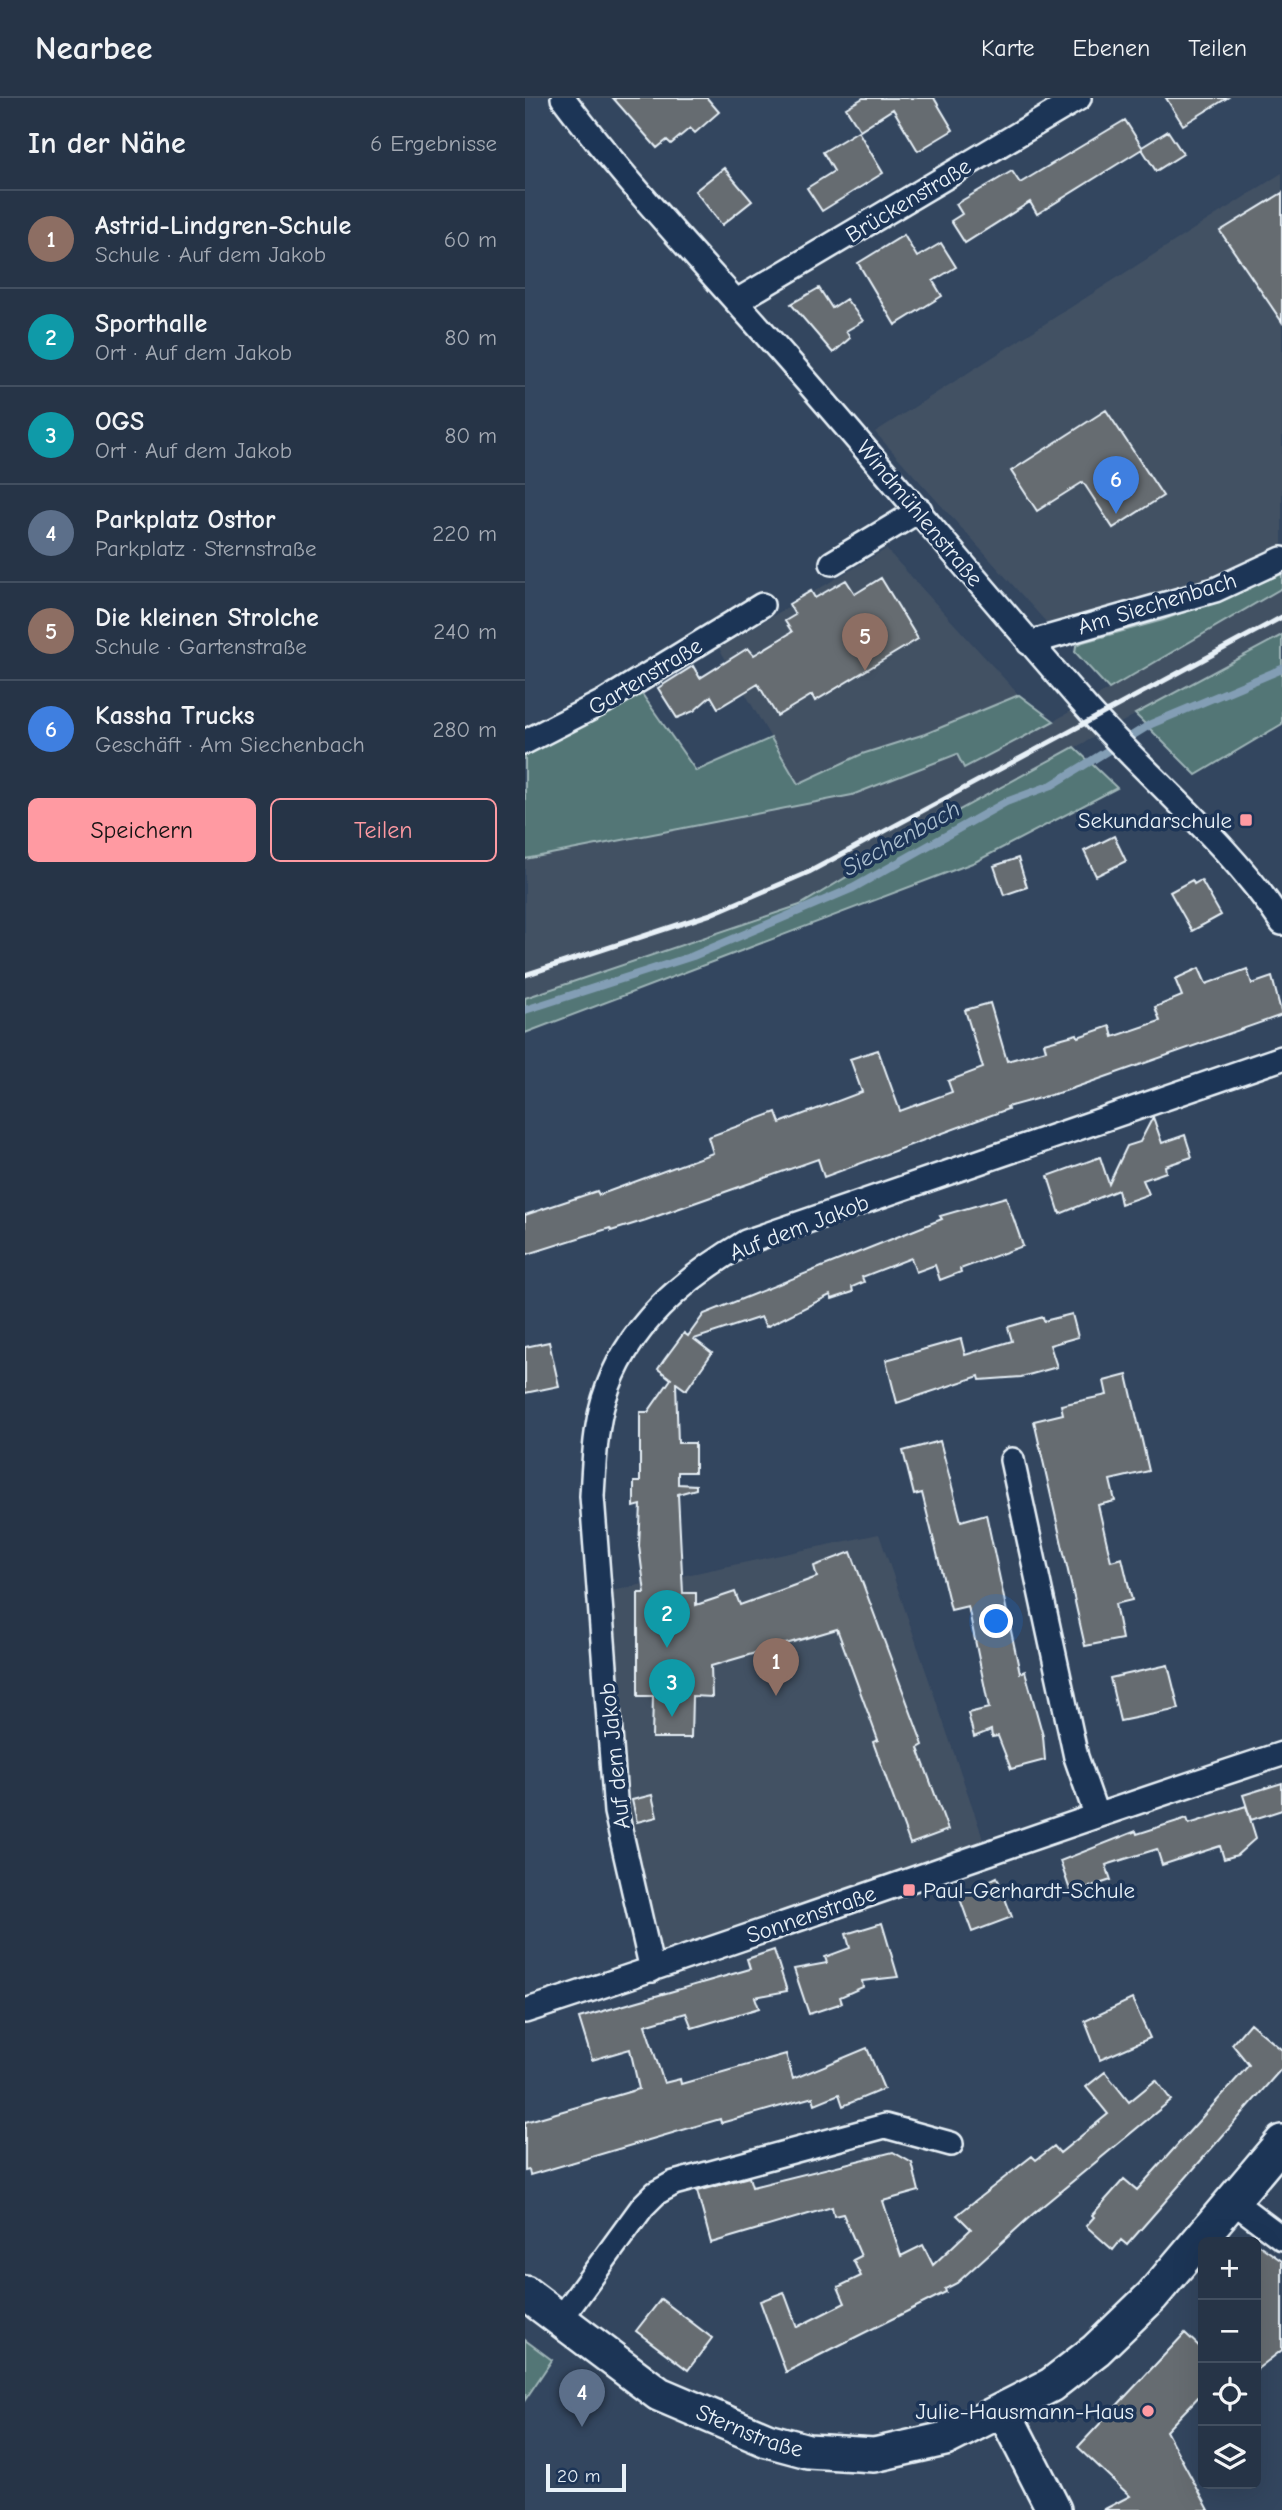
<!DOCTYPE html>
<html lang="de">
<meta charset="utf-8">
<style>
:root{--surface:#263447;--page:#323f52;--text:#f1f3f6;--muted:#a4aab4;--line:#424f60;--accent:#ff9aa2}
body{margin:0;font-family:"Comic Neue",sans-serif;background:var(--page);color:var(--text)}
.controls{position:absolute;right:21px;bottom:21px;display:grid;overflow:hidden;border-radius:10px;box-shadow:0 7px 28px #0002}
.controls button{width:63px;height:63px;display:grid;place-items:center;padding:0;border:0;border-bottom:2px solid var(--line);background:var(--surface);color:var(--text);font:35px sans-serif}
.scale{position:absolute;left:21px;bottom:18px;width:80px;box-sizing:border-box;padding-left:7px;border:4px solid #e8f1f8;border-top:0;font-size:19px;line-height:24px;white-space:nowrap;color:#e8f1f8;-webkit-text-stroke:5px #1d3557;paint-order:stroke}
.you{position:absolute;left:472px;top:1524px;width:24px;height:24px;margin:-18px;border:5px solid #fff;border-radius:50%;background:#1a73e8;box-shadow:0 0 0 10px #1a73e833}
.badge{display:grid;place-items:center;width:46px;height:46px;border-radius:50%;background:var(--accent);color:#fff;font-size:23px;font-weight:700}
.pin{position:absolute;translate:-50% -58px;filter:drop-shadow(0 2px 4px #0008)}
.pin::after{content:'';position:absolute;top:37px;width:24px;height:21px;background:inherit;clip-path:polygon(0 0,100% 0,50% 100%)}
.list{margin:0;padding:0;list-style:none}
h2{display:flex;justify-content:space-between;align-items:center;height:91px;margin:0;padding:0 28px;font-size:30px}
h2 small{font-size:23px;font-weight:400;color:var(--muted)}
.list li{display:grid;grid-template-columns:46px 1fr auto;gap:21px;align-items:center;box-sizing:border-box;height:98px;padding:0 28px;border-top:2px solid var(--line)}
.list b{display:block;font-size:26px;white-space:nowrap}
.list p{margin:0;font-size:23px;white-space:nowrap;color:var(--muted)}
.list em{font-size:23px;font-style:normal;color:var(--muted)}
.actions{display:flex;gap:14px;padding:21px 28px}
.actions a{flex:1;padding:16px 0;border:2px solid var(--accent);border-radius:10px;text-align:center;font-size:24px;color:var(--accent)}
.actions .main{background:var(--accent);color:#111}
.icon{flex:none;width:38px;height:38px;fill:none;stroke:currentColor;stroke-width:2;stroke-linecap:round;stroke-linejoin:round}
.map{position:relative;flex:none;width:757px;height:2412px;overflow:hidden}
header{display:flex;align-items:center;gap:42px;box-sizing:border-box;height:98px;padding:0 35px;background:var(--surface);border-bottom:2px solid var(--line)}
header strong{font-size:33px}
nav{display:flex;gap:38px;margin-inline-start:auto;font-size:24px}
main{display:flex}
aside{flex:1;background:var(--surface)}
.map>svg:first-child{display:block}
.built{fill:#425164}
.green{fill:#537676;stroke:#9eb4b7;stroke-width:2}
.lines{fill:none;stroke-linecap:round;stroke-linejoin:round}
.stream{stroke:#839eb5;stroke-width:8}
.building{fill:#666c71;stroke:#e8f1f8;stroke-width:2}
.minor-casing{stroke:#e8f1f8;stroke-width:28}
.secondary-casing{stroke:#e8f1f8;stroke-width:38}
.minor{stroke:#1d3557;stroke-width:23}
.secondary{stroke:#1d3557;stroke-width:33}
.rail{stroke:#e8f1f8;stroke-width:5}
.poi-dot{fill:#ff9aa2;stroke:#1d3557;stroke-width:2.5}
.labels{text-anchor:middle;stroke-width:7;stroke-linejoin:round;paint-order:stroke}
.street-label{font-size:23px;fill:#e8f1f8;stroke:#1d3557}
.poi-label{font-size:23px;fill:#e8f1f8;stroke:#1d3557;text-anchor:end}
.water-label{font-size:24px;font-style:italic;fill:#adc1d1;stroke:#1d3557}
</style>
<header>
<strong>Nearbee</strong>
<nav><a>Karte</a><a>Ebenen</a><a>Teilen</a></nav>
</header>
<main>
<aside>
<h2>In der Nähe<small>6 Ergebnisse</small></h2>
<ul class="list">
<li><span class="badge" style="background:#8d6e63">1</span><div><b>Astrid-Lindgren-Schule</b><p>Schule · Auf dem Jakob</p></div><em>60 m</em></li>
<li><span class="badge" style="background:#0f9aa8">2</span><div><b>Sporthalle</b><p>Ort · Auf dem Jakob</p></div><em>80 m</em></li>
<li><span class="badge" style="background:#0f9aa8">3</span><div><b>OGS</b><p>Ort · Auf dem Jakob</p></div><em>80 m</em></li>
<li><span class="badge" style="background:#5c6f8a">4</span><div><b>Parkplatz Osttor</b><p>Parkplatz · Sternstraße</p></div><em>220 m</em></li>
<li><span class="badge" style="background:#8d6e63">5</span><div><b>Die kleinen Strolche</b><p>Schule · Gartenstraße</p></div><em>240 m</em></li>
<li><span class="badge" style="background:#3f7fe0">6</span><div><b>Kassha Trucks</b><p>Geschäft · Am Siechenbach</p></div><em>280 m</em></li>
</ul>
<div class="actions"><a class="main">Speichern</a><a>Teilen</a></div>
</aside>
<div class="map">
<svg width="757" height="2412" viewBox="0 0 757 2412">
<rect width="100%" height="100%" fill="#33465f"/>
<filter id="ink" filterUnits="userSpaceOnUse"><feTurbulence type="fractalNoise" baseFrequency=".0143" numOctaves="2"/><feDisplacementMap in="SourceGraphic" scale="14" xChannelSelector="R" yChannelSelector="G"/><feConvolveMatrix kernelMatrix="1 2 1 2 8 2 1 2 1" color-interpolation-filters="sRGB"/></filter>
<g filter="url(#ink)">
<!-- built -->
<path class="built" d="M757,75V452L689,485L522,525L350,334Z
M361,451L494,597L400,636L337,656L273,687L194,550Z
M757,490V537L417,722L275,807L0,900V761L327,697L432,656L440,670L529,623Z
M354,1436L460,1746L134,1861L100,1704L86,1493Z"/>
<!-- green -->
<path class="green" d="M757,476V490L584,591L550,554L551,548L558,544L638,522Z
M757,537V626L671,677L610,616Z
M117,596L171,673L246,640L273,686L337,656L400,636L494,597L529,623L439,670L432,656L327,697L0,761V657Z
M549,649L592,690L450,764L0,935V900L275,807L416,722Z
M0,2242L27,2262L0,2302Z"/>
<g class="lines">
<!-- stream -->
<path class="stream" d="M0,912L168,858L328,790L481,704L527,687L626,626L757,571"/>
</g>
<!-- building -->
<path class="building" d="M88,0H182L194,14L170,35L165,30L146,46L142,42L132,50Z
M338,0H409L428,32L393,53L368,11L335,32L321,10Z
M641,0H702L658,27Z
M600,22L617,49L643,33L658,56L631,73L617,51L512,116L505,104L440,145L426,123L437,116L431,106L487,73L495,85Z
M333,33L358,75L297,113L282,90L309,73L298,54Z
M199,70L227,103L197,127L170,93Z
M757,95V224L695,133Z
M379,137L392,159L416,145L431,169L408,183L417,198L370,227L333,165Z
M294,190L307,210L321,201L338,223L321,233L325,240L308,255L266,206Z
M581,312L638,398L588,430L558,384L512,413L486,373Z
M356,480L393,541L290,603L287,597L252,618L233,586L193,610L186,598L169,613L152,620L133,590L168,568L175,580L223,550L229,557L267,534L260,523L270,517L264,506L286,493L290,500L321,482L330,496Z
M589,738L601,763L571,778L559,753Z
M493,760L502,789L479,797L469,768Z
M667,782L669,786L676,782L696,817L667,833L645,794Z
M674,870L681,886L722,871L727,886L747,879L757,917L540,993L482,1009L483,1011L299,1079L293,1061L121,1122L86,1133L85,1130L0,1157V1117L72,1093L74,1097L188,1055L183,1039L251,1014L255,1025L337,994L325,961L353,952L375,1013L427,994L423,983L458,970L440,912L465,905L482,963L521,952L519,945L552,936L553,939L585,928L588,939L635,923L630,909L657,898L650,881Z
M628,1019L637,1045L660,1037L667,1059L640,1068L641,1074L618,1082L624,1096L596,1106L593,1092L535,1116L523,1078L575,1059L584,1086L602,1048L615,1044Z
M481,1099L498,1148L435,1171L436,1174L415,1182L410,1167L391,1174L386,1160L337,1179L339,1184L327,1189L328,1194L307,1201L305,1197L241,1229L236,1219L169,1241L187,1255L161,1292L151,1285L153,1345H170V1374H153V1386L171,1387V1391L153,1396L158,1495H171V1507L210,1494L215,1507L292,1479L289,1468L326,1454L398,1647L393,1650L423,1732L385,1746L348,1644L353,1642L312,1531L186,1568L187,1599L167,1598L166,1640H127L128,1598H113V1495H120L114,1448L116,1407L109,1409V1384H115V1314H123L146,1281L133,1271L139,1262L159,1235L163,1238L179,1216L417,1121L415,1118Z
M547,1216L553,1239L525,1247L532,1269L496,1279L455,1282L454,1278L372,1305L361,1262L436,1241L440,1257L487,1243L483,1229L518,1219L519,1223Z
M24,1244L34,1288L0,1295V1249Z
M602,1277L624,1373L585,1382L590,1403L573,1407L586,1463L597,1460L607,1502L590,1506L597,1541L560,1548L509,1323L538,1316L536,1307L582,1297L579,1283Z
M415,1343L436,1423L461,1416L495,1575L500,1573L518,1638L520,1662L486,1671L473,1638L467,1639L466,1632L449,1639L443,1615L464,1610L443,1508L426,1512L397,1395L389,1397L378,1353Z
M643,1567L654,1611L595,1623L585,1580Z
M757,1685V1712L726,1722L718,1697Z
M127,1697L132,1719L112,1724L107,1702Z
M721,1708L731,1740L712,1757L699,1761L695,1748L637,1767L632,1751L581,1767L586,1782L546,1795L535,1763L611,1733L612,1736L662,1720L664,1726Z
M472,1779L487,1819L447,1834L434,1798Z
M357,1825L373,1879L337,1883L338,1889L315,1899L317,1905L284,1916L269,1871L302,1865L300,1859L325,1850L321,1836Z
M249,1852L262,1893L230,1899L234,1910L167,1930L161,1915L120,1927L139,1985L155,1981L156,1986L261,1956L268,1981L342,1950L359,1991L318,2008L314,1996L290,2006L288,1999L196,2025L195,2021L5,2077L4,2072L0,2073V2024L114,1991L105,1951L67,1962L54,1920L225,1871L222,1861Z
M607,1901L625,1940L575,1962L560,1923Z
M725,1925L757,1952V1970L602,2147L596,2142L588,2152L561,2128L569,2119L567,2117L599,2081L612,2092L724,1967L707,1946Z
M580,1974L604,2004L631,1982L646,2002L508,2116L432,2185L420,2191L421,2194L261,2274L235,2203L259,2194L272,2229L320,2205L313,2189L336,2178L328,2162L336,2158L318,2116L309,2118L307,2109L186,2145L172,2093L224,2079L227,2089L368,2054L387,2065L394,2093L358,2103L376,2158L398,2147L408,2167L446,2131L432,2117L507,2058L511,2062L529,2048L535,2055L583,2016L561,1989Z
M731,2145L757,2163V2252L731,2272Z
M136,2201L187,2240L163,2272L111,2233Z
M660,2235L678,2252V2294L641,2333L684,2412H578L605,2398L553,2349Z"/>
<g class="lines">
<defs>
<path id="minor" d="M38,0C107,92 188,176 264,263C364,377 461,495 561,609C625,682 703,743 757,825
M212,203L554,0
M307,465L395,412
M504,545L690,492L757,461
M0,644L80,603L237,507
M487,1362L551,1659L571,1716
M127,1872L91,1714L67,1398C69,1366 70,1331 79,1301C101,1228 159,1181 221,1144L757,960
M0,1913C254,1831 503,1738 757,1656
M709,2104L757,2140
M35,2222L118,2108L131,2095L149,2085L360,2028L426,2046"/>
<g id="secondary">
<path id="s1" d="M0,2195L134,2296L242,2342L283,2353L349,2357L420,2341L526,2287L571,2252L627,2198L757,2044"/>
<path d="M479,2314L529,2412"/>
</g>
</defs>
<!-- minor casing -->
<use href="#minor" class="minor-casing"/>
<!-- secondary casing -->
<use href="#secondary" class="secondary-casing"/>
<!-- minor -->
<use href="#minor" class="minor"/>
<!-- secondary -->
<use href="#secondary" class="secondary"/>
<!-- rail -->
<path class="rail" d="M0,877L186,816L284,774L757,519"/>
</g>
</g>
<!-- markers -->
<g class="poi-dot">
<rect x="714" y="715" width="14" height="14" rx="3.5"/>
<rect x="377" y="1785" width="14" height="14" rx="3.5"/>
<circle cx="623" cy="2313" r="7"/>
</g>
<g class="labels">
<!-- street labels -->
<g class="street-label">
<text transform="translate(383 102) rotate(-31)" y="8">Brückenstraße</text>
<text transform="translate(395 415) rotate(50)" y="8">Windmühlenstraße</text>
<text transform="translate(632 505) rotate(-17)" y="8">Am Siechenbach</text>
<text transform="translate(120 578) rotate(-31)" y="8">Gartenstraße</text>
<text transform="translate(274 1129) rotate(-21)" y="8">Auf dem Jakob</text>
<text transform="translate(89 1658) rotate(-96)" y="8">Auf dem Jakob</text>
<text transform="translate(286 1816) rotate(-19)" y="8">Sonnenstraße</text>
<text dy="8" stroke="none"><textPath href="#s1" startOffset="266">Sternstraße</textPath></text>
</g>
<!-- poi labels -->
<g class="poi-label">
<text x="707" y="730">Sekundarschule</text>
<text x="398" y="1800" text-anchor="start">Paul-Gerhardt-Schule</text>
<text x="609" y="2321">Julie-Hausmann-Haus</text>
</g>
<!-- water labels -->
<g class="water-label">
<text transform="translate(376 740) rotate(-29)" y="8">Siechenbach</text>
</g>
</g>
</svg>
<div class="controls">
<button>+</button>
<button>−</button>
<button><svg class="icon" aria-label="locate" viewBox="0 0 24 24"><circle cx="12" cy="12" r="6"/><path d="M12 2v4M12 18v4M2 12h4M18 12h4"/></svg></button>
<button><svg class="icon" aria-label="layers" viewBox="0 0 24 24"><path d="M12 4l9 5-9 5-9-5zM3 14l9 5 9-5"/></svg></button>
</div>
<div class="scale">20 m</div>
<div class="you"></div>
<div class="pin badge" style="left:251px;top:1598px;background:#8d6e63">1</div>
<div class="pin badge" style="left:142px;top:1550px;background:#0f9aa8">2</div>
<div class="pin badge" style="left:147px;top:1619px;background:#0f9aa8">3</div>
<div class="pin badge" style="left:57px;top:2329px;background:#5c6f8a">4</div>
<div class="pin badge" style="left:340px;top:573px;background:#8d6e63">5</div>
<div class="pin badge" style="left:591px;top:416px;background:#3f7fe0">6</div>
</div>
</main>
